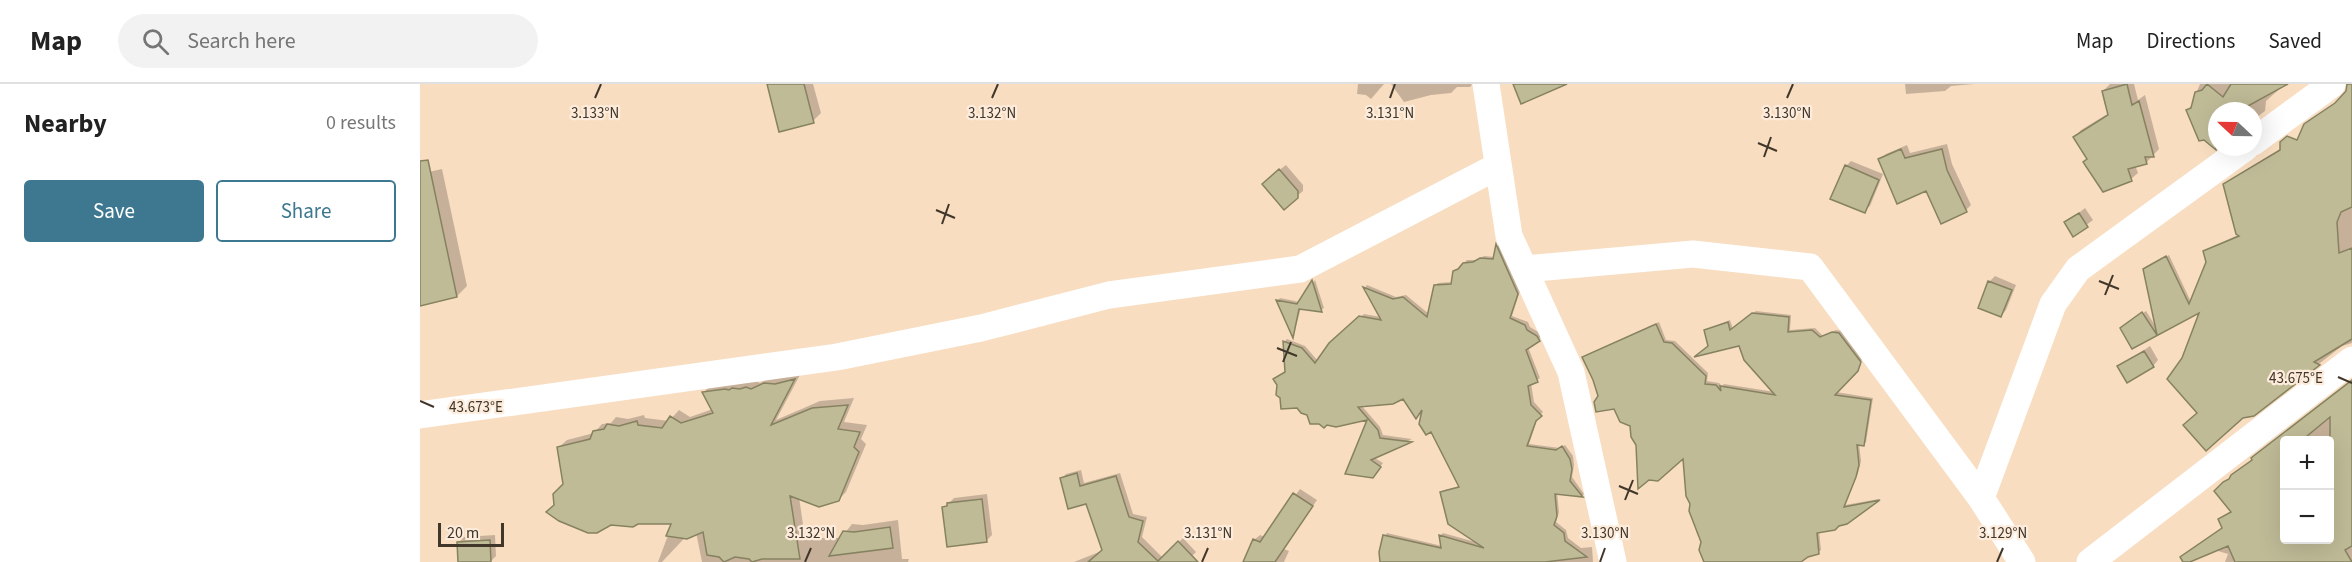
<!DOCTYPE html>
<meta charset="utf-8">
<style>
:root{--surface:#fff;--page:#f2f2f2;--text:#222;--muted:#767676;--line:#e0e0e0;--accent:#3d7890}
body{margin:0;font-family:"Source Sans 3",sans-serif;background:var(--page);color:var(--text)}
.controls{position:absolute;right:18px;bottom:18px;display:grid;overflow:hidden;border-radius:6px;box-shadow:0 6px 24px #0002}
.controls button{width:54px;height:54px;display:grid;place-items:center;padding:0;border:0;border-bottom:2px solid var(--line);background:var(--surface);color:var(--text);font:30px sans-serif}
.compass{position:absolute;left:1788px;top:18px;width:54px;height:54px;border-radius:50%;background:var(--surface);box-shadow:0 6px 24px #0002;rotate:292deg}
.scale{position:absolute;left:18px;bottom:15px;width:66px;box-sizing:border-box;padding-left:6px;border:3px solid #40362a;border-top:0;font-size:16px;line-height:21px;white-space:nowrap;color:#40362a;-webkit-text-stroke:4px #fdecdb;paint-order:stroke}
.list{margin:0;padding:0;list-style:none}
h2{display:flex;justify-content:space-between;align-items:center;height:78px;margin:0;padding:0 24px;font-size:26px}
h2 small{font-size:20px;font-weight:400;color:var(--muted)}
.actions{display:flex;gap:12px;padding:18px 24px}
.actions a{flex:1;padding:14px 0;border:2px solid var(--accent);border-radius:6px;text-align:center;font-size:21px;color:var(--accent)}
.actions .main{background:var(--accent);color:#fff}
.icon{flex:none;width:33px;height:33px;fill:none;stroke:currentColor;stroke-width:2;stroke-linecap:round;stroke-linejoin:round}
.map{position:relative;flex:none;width:1932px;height:478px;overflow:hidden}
header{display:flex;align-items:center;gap:36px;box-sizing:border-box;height:84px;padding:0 30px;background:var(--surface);border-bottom:2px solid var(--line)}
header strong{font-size:28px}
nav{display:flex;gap:33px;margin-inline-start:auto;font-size:21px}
.search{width:420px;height:54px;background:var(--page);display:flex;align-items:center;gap:15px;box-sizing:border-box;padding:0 21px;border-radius:33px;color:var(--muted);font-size:22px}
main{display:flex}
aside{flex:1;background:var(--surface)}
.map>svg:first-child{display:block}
.shadow{fill:#0003;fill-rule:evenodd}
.building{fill:#bfbb97;stroke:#868260;stroke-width:1.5;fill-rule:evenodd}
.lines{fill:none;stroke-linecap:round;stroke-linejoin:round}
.street{stroke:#fff;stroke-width:27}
.ticks{fill:none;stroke:#40362a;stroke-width:2}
.ticks-label{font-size:15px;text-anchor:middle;fill:#40362a;stroke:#fdecdb;stroke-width:4.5;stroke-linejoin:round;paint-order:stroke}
</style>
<header>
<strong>Map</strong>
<div class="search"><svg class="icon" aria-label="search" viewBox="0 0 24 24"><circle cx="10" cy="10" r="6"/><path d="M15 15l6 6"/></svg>Search here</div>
<nav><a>Map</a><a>Directions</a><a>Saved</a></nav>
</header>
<main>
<aside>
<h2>Nearby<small>0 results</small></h2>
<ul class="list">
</ul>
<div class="actions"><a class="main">Save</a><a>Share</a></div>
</aside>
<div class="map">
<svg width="1932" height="478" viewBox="0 0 1932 478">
<rect width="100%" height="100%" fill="#f8ddc0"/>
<!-- shadow -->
<path class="shadow" d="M348,0H393L401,29L393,37Z
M938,0H964L951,15L946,11L937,10Z
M971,0H1051L1052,1L1050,3H1037L1031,9L1011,11L984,18Z
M1485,0H1554L1531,2L1525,7L1486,10Z
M1690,0H1714L1718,16L1725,11L1739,65L1726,79L1715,81L1718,89L1711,95L1668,74L1655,53L1661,46L1689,29L1683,7Z
M1780,0H1865L1846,17L1845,27L1833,36V27H1797L1795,63L1768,26L1771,22Z
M1932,18V259L1922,262L1833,331L1822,333L1779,328L1763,275L1782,226L1713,263L1705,241L1726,227L1736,243L1725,185L1749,171L1771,218L1787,178L1784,167L1820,150L1879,55Z
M1527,60L1532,80L1551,121L1546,126L1460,76L1466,70L1487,61L1490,69Z
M1431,77L1463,90L1450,122L1444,127L1426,82Z
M866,81L883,101V107L877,112L849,94Z
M22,85L47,202L37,212L0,220V90Z
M1665,124L1673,136L1653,151L1646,139Z
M1079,159L1100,207L1092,232L1108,238L1110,243L1120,249L1121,253L1108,263L1120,294L1111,299L1114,318L1123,328L1118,333L1109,360L1140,364L1145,361L1153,372L1154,381L1152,393L1164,410L1162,412L1137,408L1139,428L1136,438L1146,446L1148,454L1161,464L1172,463L1173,478H1180H978L959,473L965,452L967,449L1022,462L1020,452L1023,449L1059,459L1021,408L1024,406L1040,402L1005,321L984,313L941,321L960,343L963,351L992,355L953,373L963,379L955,390L927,389L949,334L916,341L907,340L867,287L865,257L867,255L885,262L898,277L910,260L944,230L961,233L945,204L947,201L976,213L986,211L1009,230L1015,202L1018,199L1033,198L1035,188L1047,176H1057L1064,172L1075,173Z
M1575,192L1596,201L1586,226L1581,232L1569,198Z
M895,196L904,224L901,226L881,224L873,252L858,216L860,214L880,218Z
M1336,227L1371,231L1370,246L1395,244L1403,252L1416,246L1422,247L1442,274L1440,283L1416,308L1453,314L1446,358L1444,360H1439L1441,377L1438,389L1425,421L1459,415L1427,439L1399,447L1401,466L1398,468L1367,478H1283L1281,466L1282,458L1277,450L1264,372L1218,361L1211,341L1195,323L1180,312L1167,271L1239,238L1246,256L1255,257L1288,289L1287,297L1299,299L1302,302L1304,300L1355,308L1320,260L1290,262L1285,246L1310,236L1313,245Z
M1730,262L1738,276L1733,282L1699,283Z
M381,289L356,336L400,317L434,314L424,338L447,341L441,355L446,360L426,408L418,416L379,413L385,454H421L432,440L443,441L478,436L482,475H489L488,478H282L275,443L242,478H238L253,438L135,421L145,400L139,363L147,356L174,349L182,340L191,339L196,333L208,335L224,331L225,334L249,337L259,326L270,333L293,325L284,308L291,301L334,296L340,299L353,292Z
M1932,297V478H1805L1808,470L1798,467L1794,451L1804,444L1800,435L1812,427L1796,407L1808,395ZM1864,356H1910V456H1864Z
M661,386L664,399L700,389L713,430L727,433L722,453L743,474L763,454L776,468L766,478H654L684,466L667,418L642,394L646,390Z
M880,405L897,416L864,465L869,467L864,478H825L834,456L840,451L845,453Z
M567,410L572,451L566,457L524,424L534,414Z
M75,451L76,472L70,478H39L38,459L44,453Z"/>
<!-- building -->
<path class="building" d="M347,0H384L394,39L359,48Z
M1093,0H1147L1101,20Z
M1707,0L1712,21L1719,17L1734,73H1725L1727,80L1708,85L1712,97L1683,108L1663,78L1667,75L1653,53L1688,31L1682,7Z
M1787,0L1803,13L1811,0H1868L1819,27H1797L1796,66L1784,56L1779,57L1766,26L1771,24L1775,8L1782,6Z
M1927,0H1932V123L1921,128L1917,138L1919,169L1932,164V255L1894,278L1900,281L1834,332L1823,334L1786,367L1763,341L1777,329L1747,295L1762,274L1779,229L1712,265L1700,244L1722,228L1737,251L1723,185L1746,172L1769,220L1786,178L1783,167L1819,152L1816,150L1803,100L1860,66V58L1867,52L1877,56L1884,40L1915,19L1926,7Z
M1481,65L1485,74L1522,65L1527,86L1547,128L1521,140L1506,107L1477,120L1458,75Z
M8,76L37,213L0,222V77Z
M1425,81L1459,96L1445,129L1410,115Z
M859,85L878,107V114L864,126L842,100Z
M1659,129L1668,143L1653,153L1644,138Z
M1076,160L1098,210L1090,234L1105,241L1107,246L1117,252L1120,257L1106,266L1118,298L1108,302L1111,321L1122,332L1116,337L1107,362L1136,366L1142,362L1150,375L1152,385L1150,397L1163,413L1135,410L1137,432L1134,441L1144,449L1145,457L1167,473L1125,478H960L959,468L963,451L1021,464L1019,451L1064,464L1028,440L1020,408L1039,403L1011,348L1006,351L999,340L1002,326L996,335L983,315L973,320L938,323L958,346L960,354L992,358L951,376L961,383L953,394L925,390L947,336L916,343L907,341L904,344L899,340H890L887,331L881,329L877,324L861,325L860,314L856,311L857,301L853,295L865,288L863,257L882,264L895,279L909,259L939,232L961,236L943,203L973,215L983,213L1007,233L1014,201L1031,200L1033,187L1038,185L1043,179L1053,178L1060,174L1073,175Z
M892,196L902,228L879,225L873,254L856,216L877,220Z
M1568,197L1592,206L1581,233L1558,224Z
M1332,229L1369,233L1368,248L1392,246L1400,253L1412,248L1419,249L1441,278L1438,287L1415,311L1451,316L1444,362L1437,361L1439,381L1436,393L1424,423L1460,416L1427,440L1419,442L1415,446L1397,449L1399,470L1388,473L1381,478H1284L1279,466L1281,458L1269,427L1270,420L1266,412L1263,375L1238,397L1229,396L1218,405L1216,361L1211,353L1210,342L1200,338L1194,325L1176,328L1174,318L1178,312L1173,296L1162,273L1236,240L1244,258L1252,259L1286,292L1285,300L1296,301L1301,307L1300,302L1355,311L1324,276L1319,262L1274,273L1288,262L1284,246L1308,238L1310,246Z
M1724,267L1734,283L1707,299L1697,282Z
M375,295L351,341L392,324L428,321L418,345L440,348L434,363L439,368L419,417L399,423L370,412L380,475H342L332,478L329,475L315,473L304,478L299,473L287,471L283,448L267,455L246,452L251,440H218L213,443L191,441L177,449H168L139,437L126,428L134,421L133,410L143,400L137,363L170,355L173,347L184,345L187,340L199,342L217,337L218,341L242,344L250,332L261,339L293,329L282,308L305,305L309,306L312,304L320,305L326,303L331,305L344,299L355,300Z
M1932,296V462L1925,466L1932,478H1815L1808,462L1770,478H1763L1760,473L1802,444L1798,435L1811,428L1794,407L1803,398L1809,395L1811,391L1832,376L1831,374ZM1910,333V456H1864V357H1881Z
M657,389L660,402L696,392L709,433L723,437L718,458L738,477L758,457L778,478H668L682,466L666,420L648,425L640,394Z
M873,409L893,422L855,478H823L833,455L840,458Z
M562,415L567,458L527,463L522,423L527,422V419Z
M470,443L473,464L409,472L423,447L434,448Z
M70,456L71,478H38L37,458Z"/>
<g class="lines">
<!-- street -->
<path class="street" d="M1066,0L1089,152L1151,288L1193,478
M1833,58L1912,0
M1104,185L1273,170L1390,183L1561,414L1602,478
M0,331L417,273L561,244L689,211L880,185L1078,82
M1561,414L1633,220L1658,185L1826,63
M1670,478L1932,276"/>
</g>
<!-- ticks -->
<path class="ticks" d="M175,14L181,0M572,14L578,0M970,14L975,0M1367,14L1373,0M1338,59L1357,67M1344,73L1351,53M516,126L535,134M522,140L529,120M1679,197L1699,205M1685,211L1693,191M857,264L877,272M863,278L871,258M1918,293L1932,299M0,317L14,323M1199,402L1218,410M1205,416L1213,396M385,478L391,464M782,478L788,464M1180,478L1185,464M1577,478L1583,464"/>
<g class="ticks-label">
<text x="970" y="34">3.131°N</text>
<text x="1367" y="34">3.130°N</text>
<text x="175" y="34">3.133°N</text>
<text x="572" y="34">3.132°N</text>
<text x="1876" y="299">43.675°E</text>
<text x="56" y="328">43.673°E</text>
<text x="391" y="454">3.132°N</text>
<text x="788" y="454">3.131°N</text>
<text x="1185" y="454">3.130°N</text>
<text x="1583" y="454">3.129°N</text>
</g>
</svg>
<div class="controls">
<button>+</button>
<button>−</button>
</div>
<svg class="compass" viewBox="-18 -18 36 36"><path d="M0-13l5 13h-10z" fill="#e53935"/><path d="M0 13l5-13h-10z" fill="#767676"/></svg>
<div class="scale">20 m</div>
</div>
</main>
